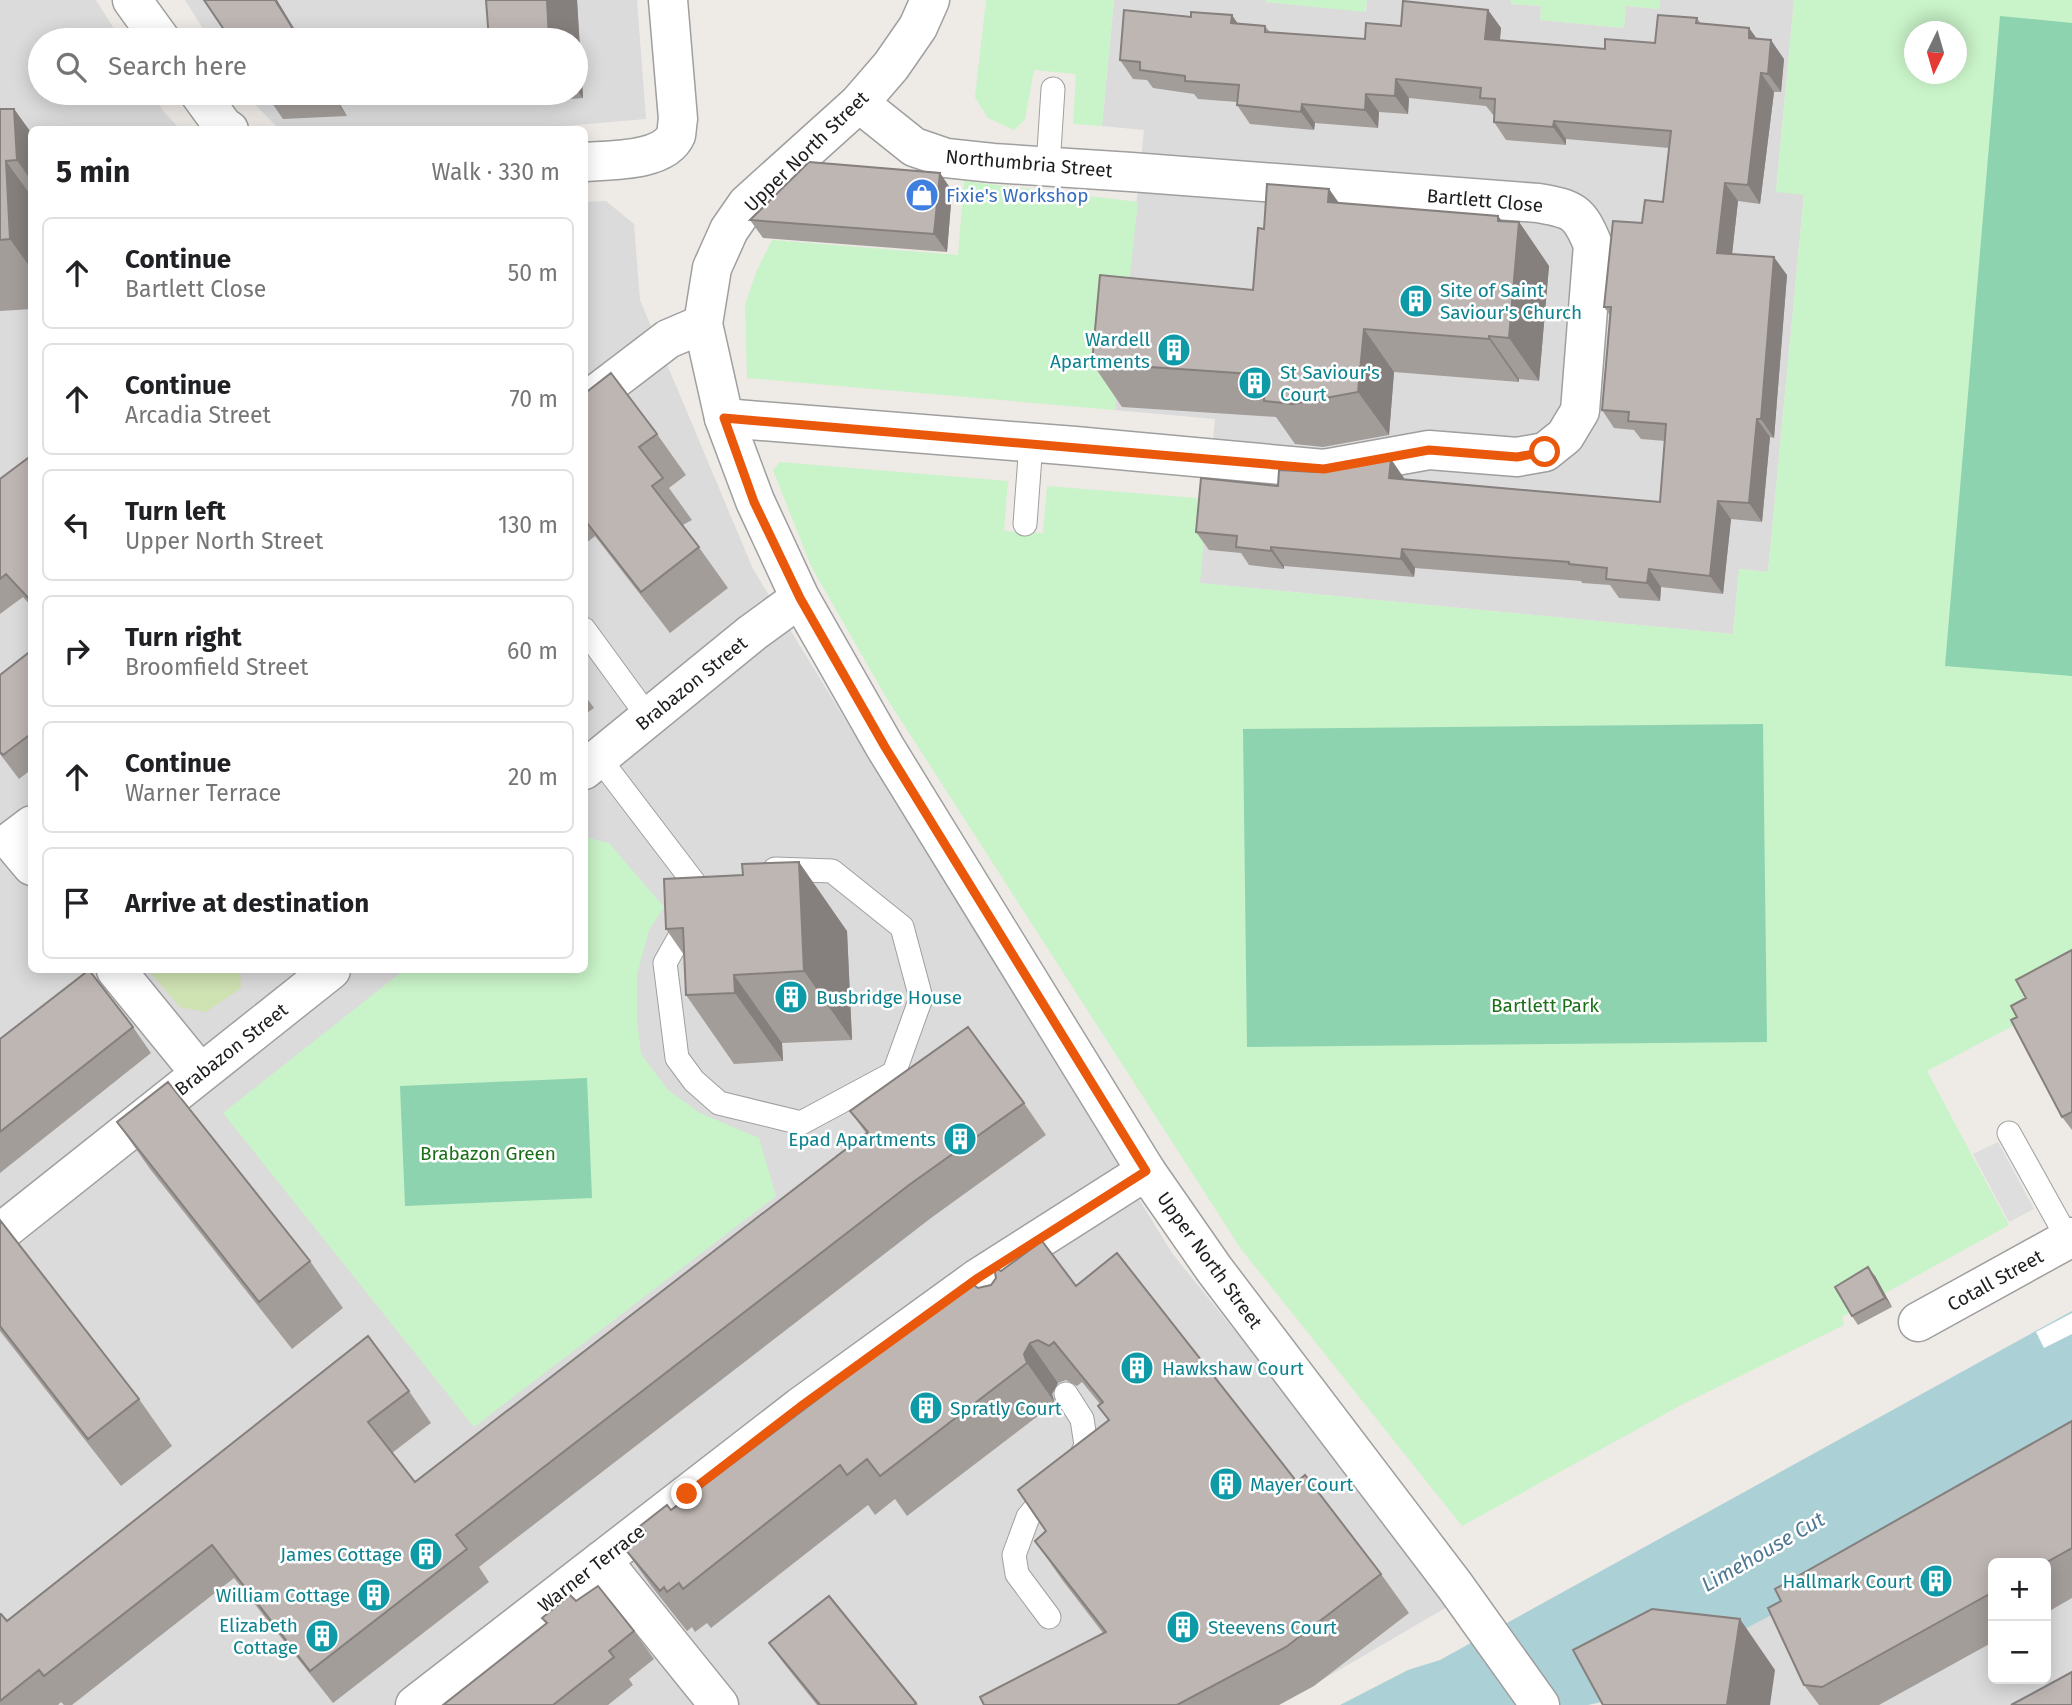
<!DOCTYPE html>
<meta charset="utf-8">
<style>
:root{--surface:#fff;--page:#f6f6f6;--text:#202124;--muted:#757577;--line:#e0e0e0}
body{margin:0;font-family:"Fira Sans",sans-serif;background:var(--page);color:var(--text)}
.controls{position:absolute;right:21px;bottom:21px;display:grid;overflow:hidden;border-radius:10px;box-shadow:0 4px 18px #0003}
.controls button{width:63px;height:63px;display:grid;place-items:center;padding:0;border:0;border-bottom:2px solid var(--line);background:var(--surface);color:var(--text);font:35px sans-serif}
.compass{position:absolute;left:1904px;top:21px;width:63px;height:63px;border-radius:50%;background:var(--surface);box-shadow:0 4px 18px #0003;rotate:185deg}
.stop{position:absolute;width:21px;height:21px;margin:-16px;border:5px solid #ea580c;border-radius:50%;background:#fff}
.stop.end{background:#ea580c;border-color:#fff;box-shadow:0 2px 7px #0008}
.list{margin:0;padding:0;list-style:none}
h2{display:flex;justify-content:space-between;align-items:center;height:91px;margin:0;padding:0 28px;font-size:30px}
h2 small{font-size:23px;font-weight:400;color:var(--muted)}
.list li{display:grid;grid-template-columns:46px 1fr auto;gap:21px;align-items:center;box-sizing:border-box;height:112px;margin:0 14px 14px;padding:0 14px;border:2px solid var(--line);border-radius:10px}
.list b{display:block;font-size:26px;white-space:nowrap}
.list p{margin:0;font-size:23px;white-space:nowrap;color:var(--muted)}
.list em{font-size:23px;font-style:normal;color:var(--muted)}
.icon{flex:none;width:38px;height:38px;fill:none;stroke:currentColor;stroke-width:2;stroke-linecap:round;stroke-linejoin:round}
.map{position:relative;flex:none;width:2072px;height:1705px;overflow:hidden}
.search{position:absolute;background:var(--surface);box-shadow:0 4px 18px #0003;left:28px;top:28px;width:560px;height:77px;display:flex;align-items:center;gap:18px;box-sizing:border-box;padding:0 24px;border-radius:38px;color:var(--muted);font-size:26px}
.panel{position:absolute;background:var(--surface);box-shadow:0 4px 18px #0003;left:28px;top:126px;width:560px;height:847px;border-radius:10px}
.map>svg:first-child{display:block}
.residential{fill:#dcdbdb;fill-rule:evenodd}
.grass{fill:#cfe2b2}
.park{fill:#c9f3c8;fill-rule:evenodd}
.pitch{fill:#8dd3b0}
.parking{fill:#dedede}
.water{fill:#abd1d6}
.pier{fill:#fff}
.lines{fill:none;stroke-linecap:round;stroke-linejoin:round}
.service-casing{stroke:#9f9f9f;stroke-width:25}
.minor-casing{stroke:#9f9f9f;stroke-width:41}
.tertiary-casing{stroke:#9f9f9f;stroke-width:41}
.service{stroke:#fff;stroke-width:23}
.minor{stroke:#fff;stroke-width:38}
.tertiary{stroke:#fff;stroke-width:38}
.wall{fill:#a39d9a}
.shaded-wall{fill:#857f7d}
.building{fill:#beb6b3;stroke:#857f7d;stroke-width:2}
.route{stroke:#ea580c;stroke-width:9}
.labels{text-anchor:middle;stroke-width:5;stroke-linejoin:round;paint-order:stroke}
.street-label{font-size:19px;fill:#1e1e1e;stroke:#fff}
.shop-label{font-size:19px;fill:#366cbe;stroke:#fff;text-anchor:start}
.culture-label{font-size:19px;fill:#0d838f;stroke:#fff;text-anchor:start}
.park-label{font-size:19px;fill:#1b6f19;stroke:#fff}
.water-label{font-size:21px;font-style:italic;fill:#4f7994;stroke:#fff}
</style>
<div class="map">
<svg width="2072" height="1705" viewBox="0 0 2072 1705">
<rect width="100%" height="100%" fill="#eeeae6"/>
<!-- residential -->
<path class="residential" d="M0,0H96L121,40H40V93H152L164,112L180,129L32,130V970H584V202L606,201L634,224L640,300L753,569L1172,1253L1454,1603L1279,1705H0Z
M185,0H637L646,119L517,130L279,129L244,93H576V40H210Z
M1114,0H1266V2L1366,11L1367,0H1511V4L1541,6L1540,20L1624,28L1626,6L1659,9L1660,0H1794L1776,191L1804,194L1768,572L1739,569L1733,634L1199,583L1215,419L1115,410L1144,130L1102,126Z
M2072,1454V1705H1608L1606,1701L1866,1566ZM1993,1563H2046V1679H1993Z"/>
<!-- grass -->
<path class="grass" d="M148,970H240L241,988L206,1012L180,1007Z"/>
<!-- park -->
<path class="park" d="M986,0H1114L1102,126L1073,124L1076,74L1034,70L1025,119L1014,130L988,118L975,97Z
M1266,0H1367L1365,12L1266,2Z
M1511,0H1660L1659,9L1626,6L1624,28L1540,20L1541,6L1511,4Z
M1790,0H2072V995L1927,1071L2009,1225L1842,1317L1844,1325L1681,1405L1462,1526L1241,1249L886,697L811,566L773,470L780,462L1008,481L1004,531L1043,533L1047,486L1208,499L1200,583L1733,634L1739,569L1768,572L1804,195L1776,192L1794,1ZM1914,32H1956V74H1914Z
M964,181L1138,202L1115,410L747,378L745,305L757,270L772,240L958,255Z
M585,837L609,843L664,907L649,930L637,975V1020L641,1054L668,1090L700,1113L759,1138L776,1196L474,1427L223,1113L404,970H584Z"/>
<!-- pitch -->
<path class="pitch" d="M2000,16L2072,23V676L1945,666Z
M1763,724L1767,1042L1247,1047L1243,729Z
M587,1078L592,1198L405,1206L400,1086Z"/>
<!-- parking -->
<path class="parking" d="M1998,1142L2034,1209L2009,1222L1973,1154Z"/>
<!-- water -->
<path class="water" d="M2072,1311V1454L1866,1566L1606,1701L1588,1705H1340L1408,1670L1440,1660Z"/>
<!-- pier -->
<path class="pier" d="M2072,1313V1334L2044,1348L2036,1332Z"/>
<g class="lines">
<defs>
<path id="service" d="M1048,166L1053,89
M1025,524L1031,443
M584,629L649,718
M599,758L705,897L700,901L665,963L677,1058L694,1081L719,1103L801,1123L894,1073L921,998L902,927L832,871L775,869
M2009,1133L2068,1239
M1049,1617L1017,1574L1014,1555L1028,1517L1049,1492L1076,1468L1086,1445L1082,1419L1066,1394"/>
<path id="minor" d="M132,0L161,40
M199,93L223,126L229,130
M584,162C610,160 664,162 676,135C677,130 677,124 678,119L668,0
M584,403L668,339L703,324
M724,418L1075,446L1324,469L1429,450L1517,457L1545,452L1565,436L1580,411L1593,245C1579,211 1573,209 1538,203L1131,172L993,163L946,158L914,147L859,103
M584,770L752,633L800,598
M32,825L11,841L32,866
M116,970L200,1073
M0,1233L331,970
M1918,1322L2072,1237
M602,1560L719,1705
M415,1705L800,1407L978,1278L1146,1171"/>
<path id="tertiary" d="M930,0L918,27L891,66L859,103L747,204L729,230L712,268L703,324L724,418L755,501L800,598L885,747L1146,1171L1214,1269L1455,1586L1540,1705"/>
</defs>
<!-- service casing -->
<use href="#service" class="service-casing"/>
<!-- minor casing -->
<use href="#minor" class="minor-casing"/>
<!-- tertiary casing -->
<use href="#tertiary" class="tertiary-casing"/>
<!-- service -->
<use href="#service" class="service"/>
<!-- minor -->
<use href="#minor" class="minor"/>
<!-- tertiary -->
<use href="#tertiary" class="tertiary"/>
</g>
<!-- wall -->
<path class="wall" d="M486,0H577L583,98L522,103L515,93H576V40Z
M1488,10L1501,28L1500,40L1605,49L1655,43L1697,18L1701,24L1749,28L1757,39L1784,59L1781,92H1774L1760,204L1738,201L1732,254L1787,275L1774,438L1770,437L1762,522L1731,519L1723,594L1661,587L1660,601L1619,598L1610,585L1582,583L1581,581L1415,568L1414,577L1284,566V569L1249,565L1241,553L1209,550L1196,532L1278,486L1404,478V480L1660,502L1665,441L1641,439L1634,430L1614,428L1602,410L1610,315L1604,307L1642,223L1663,202L1669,148L1566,139V145L1506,140L1494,122V116L1486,106L1409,98L1408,114L1379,112L1378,128L1315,123L1314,130L1250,124L1237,105V102L1198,99L1194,94L1153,88L1147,80L1133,79L1120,60L1238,24L1265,26L1270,32L1365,39L1401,26Z
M265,93H333L347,116L283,119Z
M0,109H14L32,134V309L0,311Z
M940,173L952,191L947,252L763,238L750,220Z
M1329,189L1339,203L1498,216L1502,221L1519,222L1549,266L1539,381L1519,379V382L1394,372L1389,435L1323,447L1295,444L1276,417L1122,407L1092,363L1253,290L1264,229Z
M584,394L657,434L686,475L669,488L692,520L683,525L728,588L670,633L595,536L584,545Z
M32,455V607L23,597L0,614V479Z
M32,650V769L19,779L0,754V675Z
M584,694L594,708L584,715Z
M664,879L847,931L852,1040L782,1043L783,1061L734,1064L686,995L684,955L666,929Z
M2072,950V1130L2062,1117L2017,1017L2026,998Z
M133,1027L151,1053L0,1173V1039Z
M1024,1103L1046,1135L931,1218L479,1567L489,1582L333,1703L234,1578L72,1705H64L61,1702L58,1705H0V1614L7,1621L409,1391L431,1423L392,1453L415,1482L866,1133L850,1111Z
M117,1122L310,1261L343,1308L292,1349L150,1169Z
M0,1220L139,1399L172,1446L121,1486L0,1331Z
M1001,1271L1076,1286L1297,1482L1381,1574L1409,1613L1314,1686L1279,1705H984L1103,1633L1063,1581L1035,1541L1046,1531L1108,1420L1098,1406L1100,1404L1082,1382L1077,1386L1066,1380L1058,1383L1052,1394L1055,1403L907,1516L895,1499L875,1515L868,1505L711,1628L707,1623L695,1632L692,1627L687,1631L652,1587L624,1548L645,1532L640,1526L671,1510L978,1288L991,1285Z
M1875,1276L1892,1307L1858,1325L1852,1316Z
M2072,1421V1598L2046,1613V1563H1993V1642L1879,1705H1819L1804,1685L1781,1601Z
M829,1596L918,1705H817L782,1661L769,1643Z
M576,1601L634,1631L654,1659L629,1679L633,1685L608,1705H443Z"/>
<!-- shaded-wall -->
<path class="shaded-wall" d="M275,0H277L301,40H300Z
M547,0H577L583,98L576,88V40H549Z
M1488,10L1501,28L1498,57L1485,39Z
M1232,15L1245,34L1231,23Z
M1749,28L1762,46L1749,38Z
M1771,40L1784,59L1781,92L1768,74Z
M1761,73L1774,92L1760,204L1748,185Z
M1396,79L1409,98L1408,114L1395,96Z
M331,93H333L347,116Z
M1366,94L1379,112L1378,128L1365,110Z
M1302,104L1315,123L1314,130L1301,112Z
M14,109L32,134V182L17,160Z
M1554,121L1566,139V145L1553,127Z
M6,161L32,197V270L10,239Z
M940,173L952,191L947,252L934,234Z
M1725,183L1738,201L1730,272L1717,253Z
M1329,189L1359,232L1328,202Z
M1498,216L1517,243L1519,222L1549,266L1539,381L1509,338Z
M1774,257L1787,275L1774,438L1761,419Z
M1364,329L1394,372L1389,435L1358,392Z
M1489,336L1519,379V382L1489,339Z
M1757,419L1770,437L1762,522L1749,503Z
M1391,459L1404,478L1402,497L1389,478Z
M1718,501L1731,519L1723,594L1710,576Z
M1271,547L1284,566V569L1271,551Z
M1402,549L1415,568L1414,577L1401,559Z
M1649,569L1661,587L1660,601L1647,583Z
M799,862L847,931L852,1040L804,971Z
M734,975L782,1043L783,1061L735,993Z
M1868,1267L1875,1276L1892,1307L1885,1298Z
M1030,1343L1058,1383L1052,1394L1055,1403L1027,1363L1024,1354Z
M1740,1619L1775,1670L1770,1705H1727Z"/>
<!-- building -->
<path class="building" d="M204,0H275L300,40H231Z
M486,0H547L549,40H489Z
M1403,1L1488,10L1485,39L1605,49V39L1655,43L1658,15L1697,18L1696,23L1749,28V38L1771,40L1768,74L1761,73L1748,185L1725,183L1717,253L1774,257L1761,419H1757L1749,503L1718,501L1710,576L1649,569L1647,583L1606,579L1607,568L1569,564V562L1402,549L1401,559L1271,547V551L1236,547L1237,536L1196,532L1201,478L1278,486L1279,470L1315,472L1387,459H1391L1389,478L1660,502L1666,424L1628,421L1629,412L1602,410L1611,307H1604L1613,221L1642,223L1645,200L1663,202L1671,131L1554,121L1553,127L1494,122L1495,99L1480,98L1481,88L1396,79L1395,96L1366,94L1365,110L1302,104L1301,112L1237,105L1239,85L1185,81V76L1140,70V62L1120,60L1124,10L1191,17V12L1232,15L1231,23L1265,26V32L1365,39L1366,23L1401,26Z
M265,93H331L335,98L270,101Z
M0,109H14L17,160L6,161L10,239L0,240Z
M809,162L940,173L934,234L750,220Z
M1267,184L1329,189L1328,202L1498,216V221L1519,222L1509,338L1489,336V339L1364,329L1358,392L1293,404L1264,401L1266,375L1092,363L1100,275L1253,290L1258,228L1264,229Z
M611,373L657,434L639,447L663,478L652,486L699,547L641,592L584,519V394Z
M32,455V602L6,574L0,579V479Z
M32,650V733L3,755L0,752V675Z
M799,862L804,971L734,975L735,993L686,995L683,928L666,929L664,879L743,875L742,864Z
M2072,950V1112L2062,1117L2011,1020L2017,1017L2011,1006L2026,998L2016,980Z
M89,970L133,1027L0,1132V1039Z
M968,1027L1024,1103L909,1185L456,1535L467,1549L310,1671L212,1545L44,1676L39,1670L0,1701V1614H1L7,1621L368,1336L409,1391L368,1422L415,1482L868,1132L850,1111Z
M168,1082L310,1261L259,1302L117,1122Z
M0,1220L139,1399L88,1439L0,1326Z
M1042,1241L1076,1286L1117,1253L1297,1482L1305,1475L1381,1574L1286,1647L1177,1705H984L980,1697L1106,1632L1035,1541L1046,1531L1018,1490L1109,1420L1098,1406L1103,1402L1054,1342L1049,1346L1038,1340L1030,1343L1024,1354L1027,1363L880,1476L867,1459L847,1475L840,1465L683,1589L679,1583L667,1592L664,1587L660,1591L624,1548L645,1531L640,1526L667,1505L671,1510L971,1283L978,1288L991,1285L996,1278L994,1267L1001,1271Z
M1868,1267L1885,1298L1852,1316L1835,1287Z
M2072,1421V1548L2045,1563H1993V1592L1822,1687L1804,1685L1768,1608L1781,1601L1775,1589Z
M598,1586L634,1631L609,1651L614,1657L553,1705H443L547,1623L542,1618L570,1595L576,1601Z
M829,1596L916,1703L914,1705H820L769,1643Z
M1652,1609L1740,1619L1727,1705H1603L1573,1650Z
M2072,1672V1705H2011Z"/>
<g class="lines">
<!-- route -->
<path class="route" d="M687,1494L800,1407L978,1278L1146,1171L885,747L800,598L754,502L724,418L1324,469L1429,450L1517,457L1545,452"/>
</g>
<!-- icons -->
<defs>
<symbol id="shop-disc" viewBox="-11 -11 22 22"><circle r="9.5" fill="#3f7fe0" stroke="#fff"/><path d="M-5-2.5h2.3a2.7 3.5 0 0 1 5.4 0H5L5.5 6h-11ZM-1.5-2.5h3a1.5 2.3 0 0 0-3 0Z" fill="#fff"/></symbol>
<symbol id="building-disc" viewBox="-11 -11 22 22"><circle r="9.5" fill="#0f9aa8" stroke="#fff"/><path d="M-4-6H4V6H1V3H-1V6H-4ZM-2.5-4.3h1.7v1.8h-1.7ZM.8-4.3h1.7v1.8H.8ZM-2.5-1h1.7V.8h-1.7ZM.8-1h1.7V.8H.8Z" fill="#fff"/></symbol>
</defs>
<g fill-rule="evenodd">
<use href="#shop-disc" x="903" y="176" width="38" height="38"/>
<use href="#building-disc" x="1397" y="282" width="38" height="38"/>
<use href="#building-disc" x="1155" y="331" width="38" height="38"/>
<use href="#building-disc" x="1236" y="364" width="38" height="38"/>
<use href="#building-disc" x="772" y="978" width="38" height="38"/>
<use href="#building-disc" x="941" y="1120" width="38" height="38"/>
<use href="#building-disc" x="1118" y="1349" width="38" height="38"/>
<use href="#building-disc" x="907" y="1389" width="38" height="38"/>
<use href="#building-disc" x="1207" y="1465" width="38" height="38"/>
<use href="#building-disc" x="407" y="1535" width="38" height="38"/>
<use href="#building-disc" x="1917" y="1562" width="38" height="38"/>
<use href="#building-disc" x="355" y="1576" width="38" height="38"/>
<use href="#building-disc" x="1164" y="1608" width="38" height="38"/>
<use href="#building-disc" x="303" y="1617" width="38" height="38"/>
</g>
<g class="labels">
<!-- street labels -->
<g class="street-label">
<text transform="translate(806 151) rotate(-44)" y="7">Upper North Street</text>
<text transform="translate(1029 163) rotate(5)" y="7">Northumbria Street</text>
<text transform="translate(1485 200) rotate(5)" y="7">Bartlett Close</text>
<text transform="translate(691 683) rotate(-39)" y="7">Brabazon Street</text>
<text transform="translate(231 1049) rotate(-38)" y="7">Brabazon Street</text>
<text transform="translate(1210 1260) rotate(54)" y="7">Upper North Street</text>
<text transform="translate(1995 1280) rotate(-29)" y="7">Cotall Street</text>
<text transform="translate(591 1568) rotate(-38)" y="7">Warner Terrace</text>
</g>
<!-- shop labels -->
<g class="shop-label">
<text x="946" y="202">Fixie's Workshop</text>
</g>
<!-- culture labels -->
<g class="culture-label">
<text x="1440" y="297">Site of Saint<tspan x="1440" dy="22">Saviour's Church</tspan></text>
<text x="1150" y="346" text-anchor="end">Wardell<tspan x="1150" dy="22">Apartments</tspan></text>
<text x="1280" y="379">St Saviour's<tspan x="1280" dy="22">Court</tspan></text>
<text x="816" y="1004">Busbridge House</text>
<text x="936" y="1146" text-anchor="end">Epad Apartments</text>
<text x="1162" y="1375">Hawkshaw Court</text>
<text x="950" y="1415">Spratly Court</text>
<text x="1250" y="1491">Mayer Court</text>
<text x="402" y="1561" text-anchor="end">James Cottage</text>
<text x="1912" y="1588" text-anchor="end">Hallmark Court</text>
<text x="350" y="1602" text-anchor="end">William Cottage</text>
<text x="298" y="1632" text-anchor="end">Elizabeth<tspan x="298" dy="22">Cottage</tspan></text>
<text x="1208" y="1634">Steevens Court</text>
</g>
<!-- park labels -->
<g class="park-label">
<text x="1545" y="1012">Bartlett Park</text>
<text x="488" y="1160">Brabazon Green</text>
</g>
<!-- water labels -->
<g class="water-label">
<text transform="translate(1763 1552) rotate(-30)" y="7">Limehouse Cut</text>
</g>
</g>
</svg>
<div class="controls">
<button>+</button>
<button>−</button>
</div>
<svg class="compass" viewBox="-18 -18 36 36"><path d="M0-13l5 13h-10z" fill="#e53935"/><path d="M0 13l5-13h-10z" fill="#757577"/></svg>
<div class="stop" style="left:1545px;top:452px"></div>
<div class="stop end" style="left:687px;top:1494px"></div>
<div class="search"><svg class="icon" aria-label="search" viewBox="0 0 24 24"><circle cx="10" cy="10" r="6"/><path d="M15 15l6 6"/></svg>Search here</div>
<section class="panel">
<h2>5 min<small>Walk · 330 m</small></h2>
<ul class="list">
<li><svg class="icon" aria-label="ahead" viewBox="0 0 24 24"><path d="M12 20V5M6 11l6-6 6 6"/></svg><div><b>Continue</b><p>Bartlett Close</p></div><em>50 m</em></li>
<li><svg class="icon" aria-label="ahead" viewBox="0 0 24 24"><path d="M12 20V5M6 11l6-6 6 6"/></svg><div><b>Continue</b><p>Arcadia Street</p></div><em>70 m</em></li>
<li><svg class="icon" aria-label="left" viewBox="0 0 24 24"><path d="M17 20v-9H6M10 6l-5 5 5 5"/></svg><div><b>Turn left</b><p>Upper North Street</p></div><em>130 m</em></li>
<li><svg class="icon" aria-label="right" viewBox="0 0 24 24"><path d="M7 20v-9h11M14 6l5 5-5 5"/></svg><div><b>Turn right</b><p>Broomfield Street</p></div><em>60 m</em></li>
<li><svg class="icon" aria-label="ahead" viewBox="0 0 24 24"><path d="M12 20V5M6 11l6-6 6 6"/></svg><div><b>Continue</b><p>Warner Terrace</p></div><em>20 m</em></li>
<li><svg class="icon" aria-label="arrive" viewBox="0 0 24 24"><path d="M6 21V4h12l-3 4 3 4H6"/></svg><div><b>Arrive at destination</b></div></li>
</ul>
</section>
</div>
